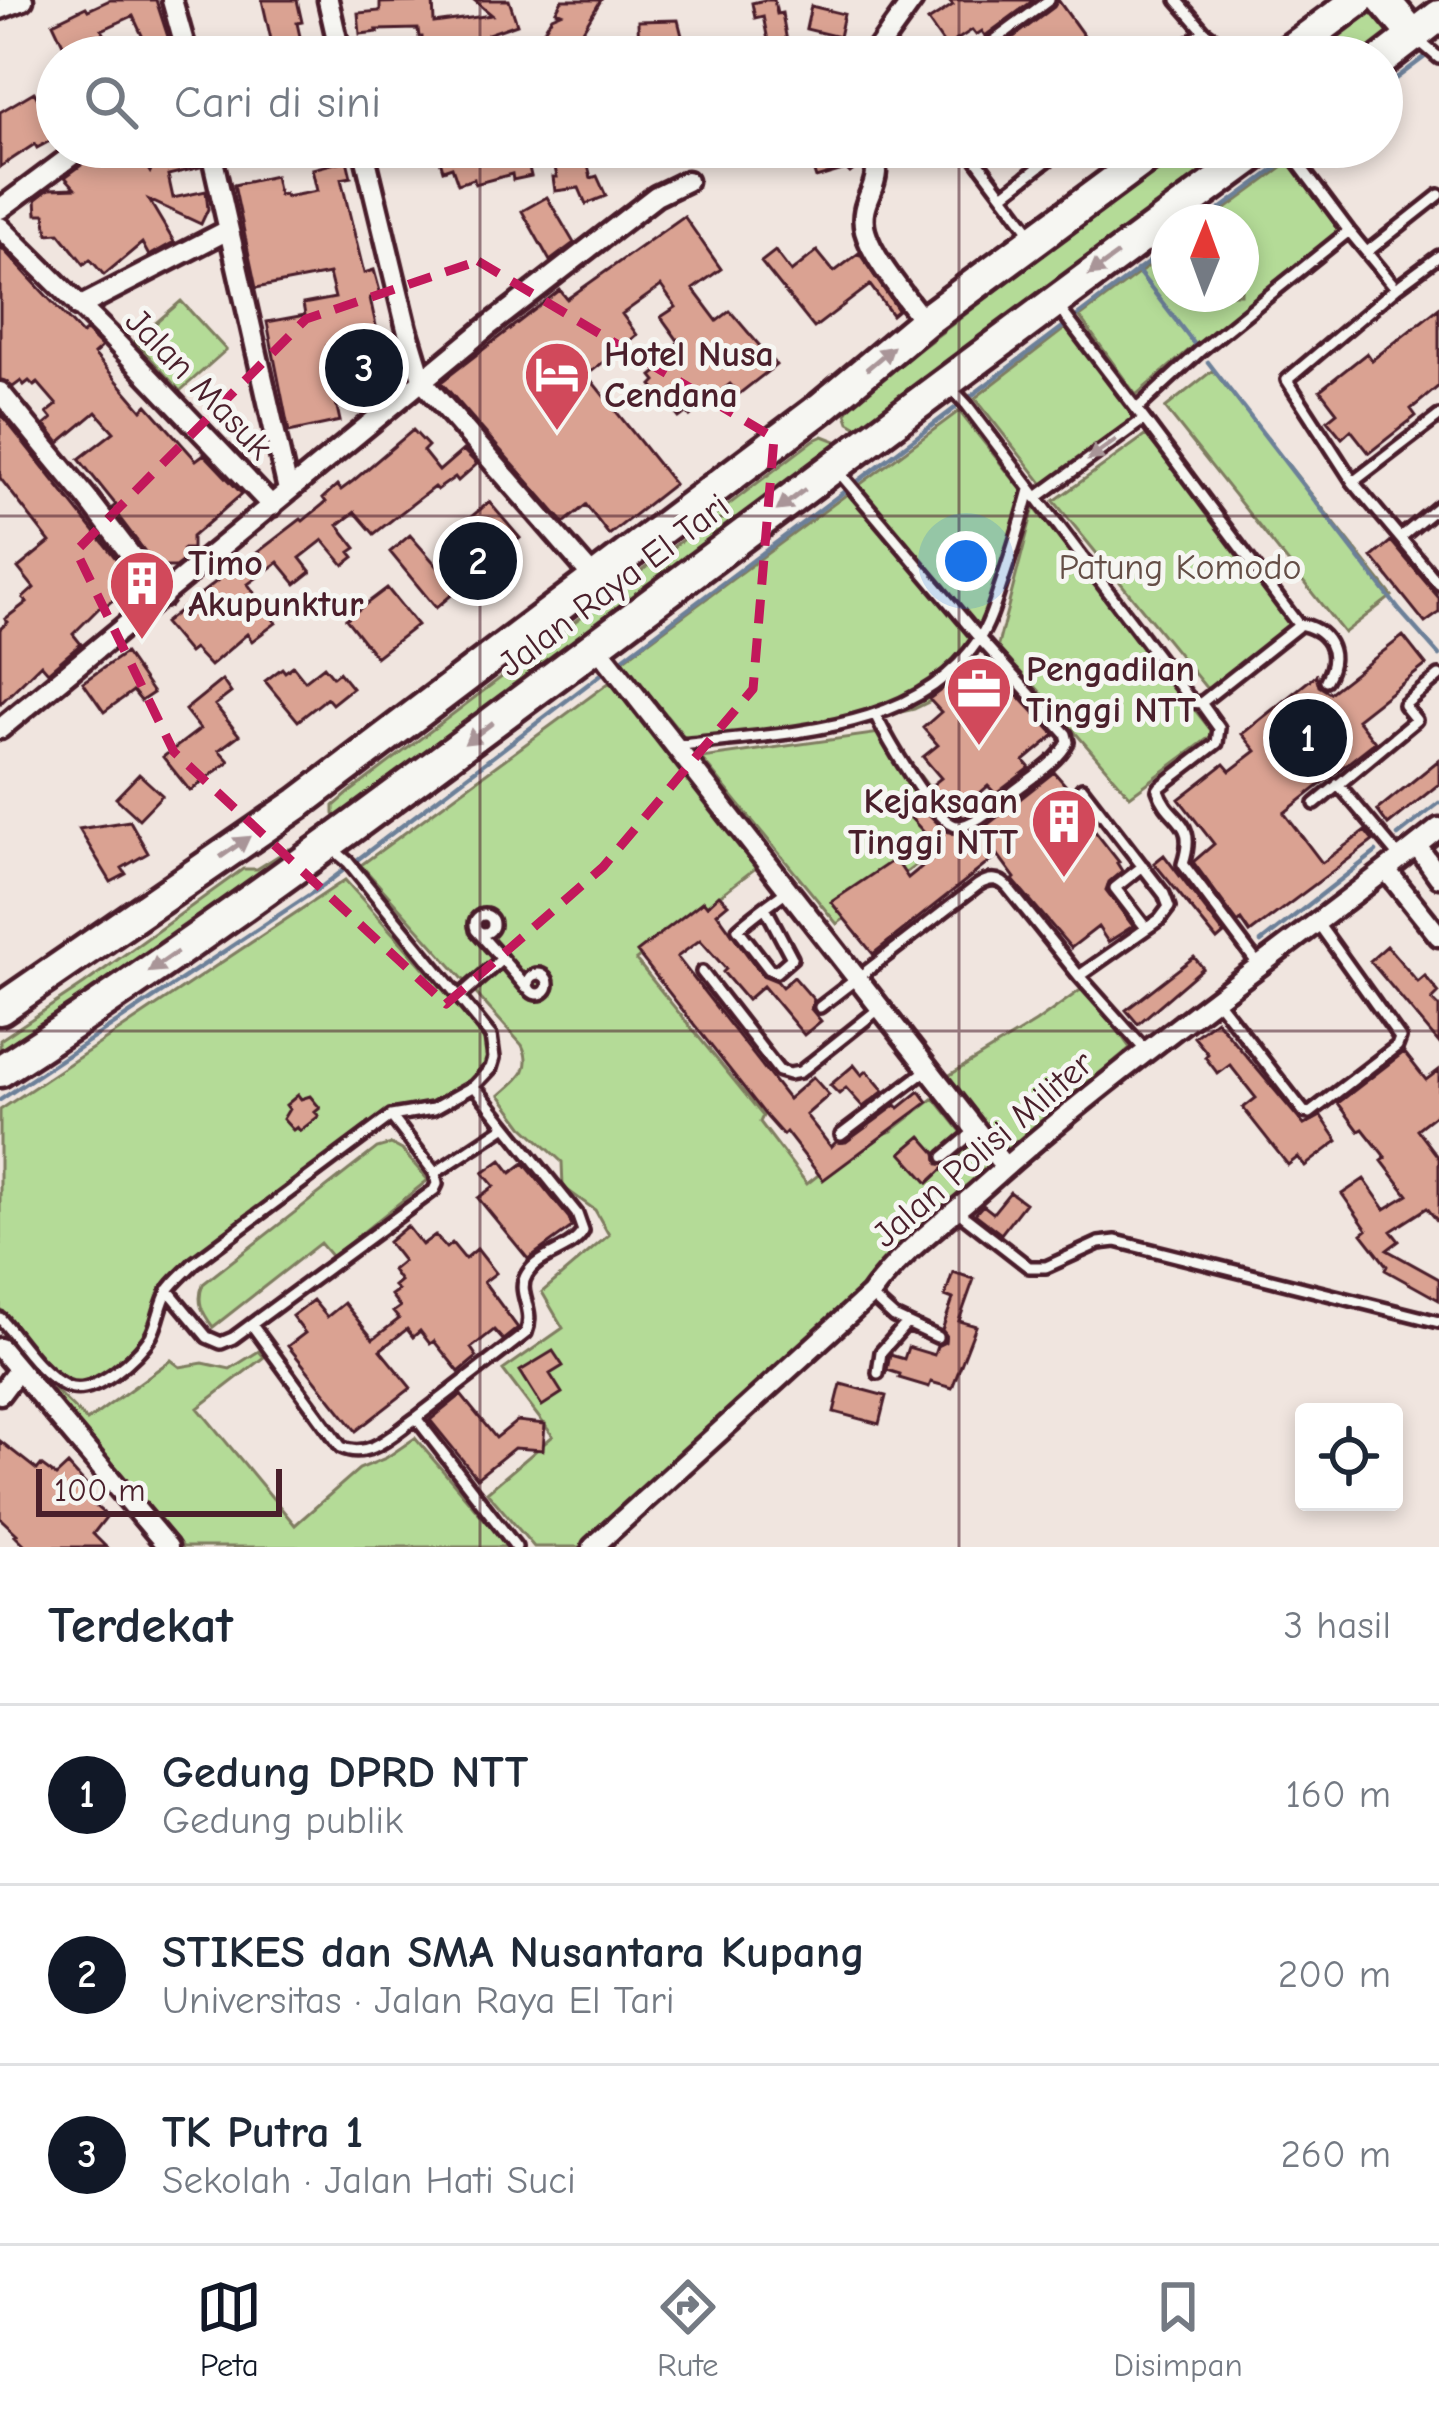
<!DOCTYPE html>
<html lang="id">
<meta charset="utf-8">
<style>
:root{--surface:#fff;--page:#f2f2f3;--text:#1f2937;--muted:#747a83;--line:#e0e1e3;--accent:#111827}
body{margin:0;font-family:"Comic Neue",sans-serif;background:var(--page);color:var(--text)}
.controls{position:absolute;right:36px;bottom:36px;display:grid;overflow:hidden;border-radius:12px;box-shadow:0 6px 18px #0003}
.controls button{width:108px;height:108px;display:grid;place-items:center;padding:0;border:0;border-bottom:3px solid var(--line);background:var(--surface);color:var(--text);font:60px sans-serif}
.compass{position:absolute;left:1151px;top:204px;width:108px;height:108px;border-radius:50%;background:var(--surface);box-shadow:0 6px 18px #0003;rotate:1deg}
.scale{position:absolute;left:36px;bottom:30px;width:246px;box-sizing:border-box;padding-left:12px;border:6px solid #4a1f2b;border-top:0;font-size:33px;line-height:42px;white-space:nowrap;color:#4a1f2b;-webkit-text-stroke:9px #f6f6f2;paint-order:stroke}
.you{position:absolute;left:966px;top:561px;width:42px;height:42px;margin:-30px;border:9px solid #fff;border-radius:50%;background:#1a73e8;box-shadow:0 0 0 18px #1a73e833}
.badge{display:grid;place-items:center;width:78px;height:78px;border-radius:50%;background:var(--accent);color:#fff;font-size:39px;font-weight:700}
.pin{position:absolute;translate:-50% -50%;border:6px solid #fff;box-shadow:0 3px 12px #0006}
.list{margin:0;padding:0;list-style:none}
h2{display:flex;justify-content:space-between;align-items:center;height:156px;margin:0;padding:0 48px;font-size:51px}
h2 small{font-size:39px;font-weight:400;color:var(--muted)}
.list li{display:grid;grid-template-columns:78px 1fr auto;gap:36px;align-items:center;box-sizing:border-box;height:180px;padding:0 48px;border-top:3px solid var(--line)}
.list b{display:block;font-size:45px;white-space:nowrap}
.list p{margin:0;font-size:39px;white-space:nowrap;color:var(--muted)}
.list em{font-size:39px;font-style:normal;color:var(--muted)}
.icon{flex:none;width:66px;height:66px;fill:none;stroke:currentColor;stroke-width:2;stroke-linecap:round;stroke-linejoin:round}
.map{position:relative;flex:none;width:1439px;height:1547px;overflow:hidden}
.search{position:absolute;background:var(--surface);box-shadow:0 6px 18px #0003;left:36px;right:36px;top:36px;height:132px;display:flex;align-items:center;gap:30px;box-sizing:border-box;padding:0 42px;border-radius:66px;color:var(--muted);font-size:45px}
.sheet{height:696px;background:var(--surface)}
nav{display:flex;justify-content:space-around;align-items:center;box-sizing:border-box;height:168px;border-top:3px solid var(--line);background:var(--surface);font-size:33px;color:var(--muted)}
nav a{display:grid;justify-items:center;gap:6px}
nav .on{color:var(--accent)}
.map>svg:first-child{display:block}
.green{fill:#b4db97;stroke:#7f7d61;stroke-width:3}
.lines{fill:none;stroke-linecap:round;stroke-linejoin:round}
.stream{stroke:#6c8099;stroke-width:4.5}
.building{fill:#daa292;stroke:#4a1f2b;stroke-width:3}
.service-casing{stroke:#4a1f2b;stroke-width:18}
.minor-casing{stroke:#4a1f2b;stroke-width:27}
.primary-casing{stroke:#4a1f2b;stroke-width:39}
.service{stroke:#f6f6f2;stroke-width:9}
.minor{stroke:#f6f6f2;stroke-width:18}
.primary{stroke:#f6f6f2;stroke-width:30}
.oneway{fill:#a99598}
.marked{fill:none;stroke:#c2185b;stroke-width:9;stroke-dasharray:24 15;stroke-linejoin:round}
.grid{fill:none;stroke:#4a1f2b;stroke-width:3;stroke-opacity:0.55}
.labels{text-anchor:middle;stroke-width:10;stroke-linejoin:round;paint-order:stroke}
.poi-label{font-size:36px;font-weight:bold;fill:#4a1f2b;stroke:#f6f6f2;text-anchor:start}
.street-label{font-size:36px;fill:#4a1f2b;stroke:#f6f6f2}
.park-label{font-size:36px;fill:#644e46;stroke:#f6f6f2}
</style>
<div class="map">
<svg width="1439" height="1547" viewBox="0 0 1439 1547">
<rect width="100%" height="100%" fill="#f0e5df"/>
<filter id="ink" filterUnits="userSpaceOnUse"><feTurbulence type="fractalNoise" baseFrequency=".00833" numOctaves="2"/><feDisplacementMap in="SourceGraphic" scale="24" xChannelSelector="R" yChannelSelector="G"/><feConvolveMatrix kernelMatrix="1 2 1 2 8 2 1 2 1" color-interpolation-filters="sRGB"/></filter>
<g filter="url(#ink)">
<!-- green -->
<path class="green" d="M1374,7L1397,39L1376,57H1301L1353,17Z
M1184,147H1255L866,432L849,422L846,413L854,402L877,382Z
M1290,162L1345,235L1195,345L1136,395L1080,317L1169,251V294H1241V222H1208Z
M181,301L226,350L180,391L135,341Z
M1067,327L1137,421L1049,492L975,398Z
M1213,370L1392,596L1344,633L1165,408Z
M959,411L1025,494L972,672L943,695L914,709L854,723L693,747L622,661Z
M1146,435L1298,621L1207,689L1054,501Z
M823,436L836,441L839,448L339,821L334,814V806L350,792L814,440Z
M1034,507L1214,734L1130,796L1035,686L991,672Z
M610,682L757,867L636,960L763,1116L760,1122L807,1184L859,1143L892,1131L934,1098L994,1172L587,1547H534L487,1492L553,1436L503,1370L563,1328L542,1292L609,1235L595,1210L563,1187L562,1162L523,1126L500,1095C518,1079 534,1070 522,1045L361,865Z
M887,732L962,831L837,924L701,758Z
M289,849L295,852L0,1070V1040L84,984L243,869H257Z
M345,880L474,1024L491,1052L487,1071L456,1101L400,1112L185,1277L167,1300L145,1351L100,1386L88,1392L72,1389L58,1381L0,1315V1110Z
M1086,986L1130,1048L1004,1154L945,1078L1036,1022Z
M391,1144L402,1150L428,1180L332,1257L320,1243L213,1327C202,1312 196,1302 203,1284L377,1148Z
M259,1351L264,1357L198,1408L295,1525L359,1469L386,1458L415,1438L508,1547H183L48,1394L54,1389L87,1421L171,1360L180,1367L203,1363L230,1369Z"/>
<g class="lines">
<!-- stream -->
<path class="stream" d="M1382,89L1426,56
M1300,150L1304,147
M1203,222L1285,162
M1137,270L1195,345
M1208,362L1400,611L1439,655
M618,662L1169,247
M1398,835L1439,803
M1261,942L1376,852
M0,1100L324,885L608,669"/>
</g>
<!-- building -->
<path class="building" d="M110,0H156L170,43L164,57H152L133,16L102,30L118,57H69L53,23L86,7L88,10Z
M262,0H297L302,22L297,23L301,41L296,42L300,55L275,57Z
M416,0H433L434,23L492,15L474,0H509L517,24L488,34L490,54L461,57H422V37H419L418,29L377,30L378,32L360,34L358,13L380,11V3L416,2Z
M562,0H601L567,57H527L552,17L561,13L556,11Z
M765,0H774L777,14L782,13L787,42L769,45L763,16L755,18L752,3Z
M949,0H1034L985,36L982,31L976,35L972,30L946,47L928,21L953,5Z
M1058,0L1099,57H1000L995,51L1054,7Z
M811,6L844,14L839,37L806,29Z
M678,20L685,48L639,57L638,21Z
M34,92L49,118L57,114V137L37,148L35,144L0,167V112Z
M96,147H134L150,172L161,147H192L189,155L197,153L201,167L168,175L173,198L206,191L208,209L201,224L149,200L174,242L149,256L142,243L104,275L90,259L84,264L59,233L48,234L45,214H37L36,199L49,189L75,188L65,177L91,158Z
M469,147H524L531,176L513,180L512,174L475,184L474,179L458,184L452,167L443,170L439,157Z
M831,147H855L861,164L850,173L846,169L816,178L808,154Z
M565,155L567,161L586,157L591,178L597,176L606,196L586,204L579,188L555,191L553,177H557L553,158Z
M347,160L351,177L341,179L364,273L374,270L381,295L370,298L378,335L327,346L328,351L325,352L340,421L289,432L267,322L305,315L303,304L335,298L329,274L256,288L234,185L275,176L279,195L285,194L286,197L317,191L312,169Z
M547,197L574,243L550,261L522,211Z
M684,216L721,269L693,289L717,321L730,311L776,365L739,394L730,384L690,416L687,412L679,418L652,385L656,381L652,376L666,365L660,358L679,342L661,317L676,307L661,286L622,314L637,335L587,375L674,484L609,535L586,505L564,523L441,382L560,290L567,299Z
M0,246L82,334L86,331L102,347L94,354L142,410L147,405L196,460L204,454L242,494L192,537V549H183V561L175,567H157V561H152L112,508L116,505L79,459L114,432L96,412L59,443L45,425L52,419L47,413L57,405L38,383L34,386L29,381L24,385L21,381L13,387L0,379Z
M775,251L791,272L817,251L834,272L859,253L898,310L892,315L870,285L814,328L761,262Z
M1439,308V386L1411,409L1416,416L1369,453L1351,430L1342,438L1327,420L1337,412L1320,390L1367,353L1372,360Z
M0,413L137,585L116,601L114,599L103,608L101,606L73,634L81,644L48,672L41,664L0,704V629L8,622L5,619L27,602L23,598L34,588L18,568L50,542L0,478Z
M413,430L428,446L423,451L439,471L463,450L477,464L458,481L455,477L437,490L434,487L374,534L355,512L338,525L356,548L350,552L354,557L344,565L323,540L300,558L311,572L296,584L278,562L248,584L276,623L252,641L247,634L210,666L194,649L189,653L164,623L247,557L249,559L301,519L303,521L326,502L323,498L337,485L341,490L353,481Z
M489,502L520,538L481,570L490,581L470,598L461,587L436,608L390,552L410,535L444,574L482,542L465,522Z
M1391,541L1439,598V613L1425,623L1372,557Z
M387,588L417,625L376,657L346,619Z
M1403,636L1426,665L1357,719L1375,742L1284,813L1322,863L1365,831L1373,841L1250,933L1241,920L1238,923L1193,862L1214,844L1179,799L1224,764L1230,771L1256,751L1242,734L1316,675L1319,686L1330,693Z
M125,653L153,693L141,701L133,691L104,712L83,682Z
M293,666L305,681L324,666L333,677L339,672L352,688L332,704L327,698L298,721L265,681L282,668L285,672Z
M222,680L231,693L215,705L239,735L219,750L229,761L190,791L163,757L200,729L185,710Z
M954,680L968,696L984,683L999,700L1012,689L1055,735L1024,761L1030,768L996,794L988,786L958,812L962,816L958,817L934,793L931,786L941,778L923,757L938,745L923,728L941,712L929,699Z
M1439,760V784L1388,825L1377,810Z
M1054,772L1096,820L1090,825L1119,862L1117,863L1122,871L1109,882L1106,890L1133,926L1108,942L1098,927L1071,948L1013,880L1015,878L998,855L873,954L831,902L895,859L908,878L941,851L909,816L920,805L944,830L957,835L975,831L977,833Z
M139,774L162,795L139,819L116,798Z
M130,821L148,853L122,868L126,874L111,882L79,829Z
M1164,855L1224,934L1217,940L1154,863Z
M719,895L728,904L717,913L762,975L777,981L782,987L794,977L814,1000L811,1009L821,1021L804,1035L763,986L747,1000L723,972L726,969L700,940L677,957L788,1099L813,1077L829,1095L806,1115L831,1147L836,1142H846L896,1105L899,1108L920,1091L928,1102L823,1180L786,1132L783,1135L767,1117L637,952L703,901L707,906Z
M1387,946L1418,982L1425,976L1439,993L1432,1000L1439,1007V1043L1370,961Z
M1194,957L1203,968L1138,1024L1126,1010Z
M1216,1020L1304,1125L1321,1116L1338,1141L1305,1166L1298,1157L1288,1165L1243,1108L1256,1098L1230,1065L1218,1074L1205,1057L1208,1054L1194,1037Z
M1404,1052L1426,1080L1439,1070V1112L1417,1129L1439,1158V1223L1427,1208L1391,1231L1399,1241L1387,1250L1439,1279V1300L1385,1270L1387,1266L1362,1234L1367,1230L1342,1194L1364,1179L1385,1209L1408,1195L1382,1161L1386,1158L1363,1129L1359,1131L1338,1103Z
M854,1065L862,1075L867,1071L884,1091L863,1107L846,1088L839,1094L830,1085Z
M298,1095L301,1099L310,1096L320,1108L315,1112L319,1116L300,1131L297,1127L293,1130L283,1119L289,1109L286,1105Z
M921,1136L936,1153L938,1164L947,1165L928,1183L901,1153Z
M501,1160L511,1173L524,1163L569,1218L572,1227L528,1259L478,1198L494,1186L483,1173Z
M1010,1192L1025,1203L1001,1234L975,1214L983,1205L993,1213Z
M407,1226L422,1245L435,1235L446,1248L452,1243L465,1259L477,1249L496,1273L484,1282L518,1328L503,1340L494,1330L471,1348L477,1357L459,1372L434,1341L430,1344L420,1331L413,1337L407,1329L380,1350L411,1388L356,1431L288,1346L305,1333L292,1316L313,1300L327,1317L344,1303L373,1339L399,1319L393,1312L400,1307L391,1295L398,1290L394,1286L400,1281L392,1270L403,1261L388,1242Z
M953,1272L974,1279L959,1321L976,1326L952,1388L931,1382L929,1387L899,1378L900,1374L887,1370L890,1355L904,1359L908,1347L934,1355L937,1346L945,1342L946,1335L942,1330L953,1299L945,1296Z
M553,1351L563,1366L550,1374L562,1393L542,1406L520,1371Z
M841,1384L886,1396L879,1424L834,1412Z
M461,1395L496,1438L517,1421L545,1424L543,1450L514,1448L477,1478L430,1420Z
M0,1441L37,1470L41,1465L56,1476L68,1465L86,1485L83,1488L97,1501L94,1505L107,1516L93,1534L106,1547H27L15,1535L17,1534L0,1518Z"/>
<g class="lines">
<defs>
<path id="service" d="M1177,0L1204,31L1239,57
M1418,40L1439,58
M972,57L1049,0
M1173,57L1204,31
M967,147L1032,234
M1286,147L1349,231L1396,288
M1003,195L1065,147
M1367,252L1439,195
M1439,256L1396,288L1287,380L1353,482L1439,416
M951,388L967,405L1192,702L1201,703L1297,627V623L1144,419
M1138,408L1200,351L1349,231
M838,471L980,639L1066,734L1068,742C1057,763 1032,777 1013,792C999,802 976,826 957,826C936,825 885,735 875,714
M1353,482L1439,584
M1036,498L1144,419L1057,305
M1400,538L1439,506
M1297,624C1328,628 1342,653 1326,680
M1201,703L1219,728L1217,743L1160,787L1158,790C1169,824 1198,817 1183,864L1258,964
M675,746C777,732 915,736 979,639C991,621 996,599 1003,579C1013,549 1022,520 1030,490
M1338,784L1401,859
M1315,804L1416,720L1404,705L1439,676
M1143,866L1115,888L1146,928
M765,907L792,958L776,972L769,969L738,929C753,915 771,903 788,890
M475 924a9 9 0 1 1 18 0a9 9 0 1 1-18 0Z
M502,959L526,987
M702,972L779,1071L789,1074L800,1072L880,1008
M528 984a10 10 0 1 1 20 0a10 10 0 1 1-20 0Z
M1079,976L1160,919L1169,907L1164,894L1082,788
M460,996L502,959L476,930
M1215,998L1304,1112L1310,1113L1397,1046L1400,1038L1317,922
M820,1007L978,885C991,877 1000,878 1009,889L1079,976L1146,1051
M841,1135L928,1069
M944,1157L976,1130
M435,1173L506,1126
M957,1211L1029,1267H1046L1099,1243L1116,1241L1439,1322
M168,1290L207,1337L221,1343L233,1338L434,1190L437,1184L435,1173L391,1116
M870,1295L894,1317L937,1337
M0,1318C19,1340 39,1373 66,1386C92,1399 138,1357 151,1336C159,1322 160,1304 168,1291C174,1281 186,1272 194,1263L391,1116L433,1109L474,1086L491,1068L494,1058L491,1036L348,862L333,849
M252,1325L341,1447C369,1461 394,1433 416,1418L516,1547
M878,1373L881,1352L906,1324
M416,1418L526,1333C536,1308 515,1293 527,1274C540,1253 571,1252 583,1231L577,1214L474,1086"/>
<path id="minor" d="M172,0L188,57
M328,0L341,57
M0,9L23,0
M872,57L913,0
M210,147L288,490
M363,147L407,329L423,382L594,578
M868,147C891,184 856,195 865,231C873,260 906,297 924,322
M0,209L83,147
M0,227L108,334L272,506
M79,307L228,230
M0,392L88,499L163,597
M596,645L1005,1167
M0,729L486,328L656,196L687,181
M1417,846L1439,877
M1387,871L1439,936
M0,1348L168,1547
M0,1394L18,1370
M593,1547L870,1295C899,1253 944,1222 983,1187C1127,1057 1288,949 1439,828"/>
<path id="primary" d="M1384,0L1414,36
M1281,57L1358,0
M1382,60L1439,16
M0,1009L299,803L821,408L924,322L1160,147
M0,1071C198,944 386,802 575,661C805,489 1033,316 1265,147"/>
</defs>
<!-- service casing -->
<use href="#service" class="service-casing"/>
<!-- minor casing -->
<use href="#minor" class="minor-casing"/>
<!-- primary casing -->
<use href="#primary" class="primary-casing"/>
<!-- service -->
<use href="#service" class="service"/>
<!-- minor -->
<use href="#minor" class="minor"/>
<!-- primary -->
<use href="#primary" class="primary"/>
</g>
<!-- one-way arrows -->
<defs><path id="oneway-solid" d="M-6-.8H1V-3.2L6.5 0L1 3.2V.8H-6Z" transform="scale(3)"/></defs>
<g class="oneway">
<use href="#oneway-solid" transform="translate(1103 265) rotate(144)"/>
<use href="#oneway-solid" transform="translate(880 358) rotate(-40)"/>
<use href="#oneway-solid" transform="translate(1102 450) rotate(144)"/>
<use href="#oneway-solid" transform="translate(791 500) rotate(143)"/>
<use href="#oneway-solid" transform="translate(479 733) rotate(143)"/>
<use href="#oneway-solid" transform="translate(235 847) rotate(-35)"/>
<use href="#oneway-solid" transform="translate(163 962) rotate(145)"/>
</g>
</g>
<!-- marked area -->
<path class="marked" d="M478,261L774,438L753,689L603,867L446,1004L174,752L76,551L306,319Z"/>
<!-- grid -->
<path class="grid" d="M480,0V57M959,0V57M480,147V1547M959,147V1547M0,516H1439M0,1031H1439"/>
<!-- icons -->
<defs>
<symbol id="hotel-pin" viewBox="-11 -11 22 30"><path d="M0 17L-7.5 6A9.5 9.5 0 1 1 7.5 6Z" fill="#d1495b" stroke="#f6f6f2"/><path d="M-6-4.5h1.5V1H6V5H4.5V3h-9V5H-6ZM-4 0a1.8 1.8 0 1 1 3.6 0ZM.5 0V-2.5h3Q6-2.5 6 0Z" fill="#fff"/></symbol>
<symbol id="building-pin" viewBox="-11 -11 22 30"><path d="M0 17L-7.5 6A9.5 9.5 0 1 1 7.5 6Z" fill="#d1495b" stroke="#f6f6f2"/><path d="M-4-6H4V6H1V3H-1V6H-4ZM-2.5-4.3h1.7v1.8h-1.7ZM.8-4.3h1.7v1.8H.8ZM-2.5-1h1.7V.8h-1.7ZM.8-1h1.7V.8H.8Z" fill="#fff"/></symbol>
<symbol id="office-pin" viewBox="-11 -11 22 30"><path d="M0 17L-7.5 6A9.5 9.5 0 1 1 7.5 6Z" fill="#d1495b" stroke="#f6f6f2"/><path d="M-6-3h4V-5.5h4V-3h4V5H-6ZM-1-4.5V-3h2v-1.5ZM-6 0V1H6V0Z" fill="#fff"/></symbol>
</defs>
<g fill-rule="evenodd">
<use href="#hotel-pin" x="519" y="336" width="76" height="104"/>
<use href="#building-pin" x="104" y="545" width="76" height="104"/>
<use href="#office-pin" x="941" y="651" width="76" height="104"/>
<use href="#building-pin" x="1026" y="783" width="76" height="104"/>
</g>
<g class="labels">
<!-- poi labels -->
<g class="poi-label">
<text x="604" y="366">Hotel Nusa<tspan x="604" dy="41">Cendana</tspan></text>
<text x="188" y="575">Timo<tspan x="188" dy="41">Akupunktur</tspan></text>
<text x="1026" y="681">Pengadilan<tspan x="1026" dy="41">Tinggi NTT</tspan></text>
<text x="1018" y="813" text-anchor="end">Kejaksaan<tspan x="1018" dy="41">Tinggi NTT</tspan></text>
</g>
<!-- street labels -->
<g class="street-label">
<text transform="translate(200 383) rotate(46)" y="13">Jalan Masuk</text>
<text transform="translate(613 584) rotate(-37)" y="13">Jalan Raya El Tari</text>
<text transform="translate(982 1148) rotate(-41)" y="13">Jalan Polisi Militer</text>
</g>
<!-- park labels -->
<g class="park-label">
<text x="1180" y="579">Patung Komodo</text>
</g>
</g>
</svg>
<div class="controls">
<button><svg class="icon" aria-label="locate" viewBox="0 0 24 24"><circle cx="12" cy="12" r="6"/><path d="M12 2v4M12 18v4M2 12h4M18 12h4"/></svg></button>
</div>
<svg class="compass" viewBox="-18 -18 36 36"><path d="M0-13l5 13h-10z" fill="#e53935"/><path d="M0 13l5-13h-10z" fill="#747a83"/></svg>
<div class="scale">100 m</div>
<div class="you"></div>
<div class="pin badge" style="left:1308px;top:738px">1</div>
<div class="pin badge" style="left:478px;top:561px">2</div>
<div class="pin badge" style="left:364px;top:368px">3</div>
<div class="search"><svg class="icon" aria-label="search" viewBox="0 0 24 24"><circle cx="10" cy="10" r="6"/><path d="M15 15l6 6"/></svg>Cari di sini</div>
</div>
<section class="sheet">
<h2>Terdekat<small>3 hasil</small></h2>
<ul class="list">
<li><span class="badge">1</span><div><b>Gedung DPRD NTT</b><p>Gedung publik</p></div><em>160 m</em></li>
<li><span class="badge">2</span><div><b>STIKES dan SMA Nusantara Kupang</b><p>Universitas · Jalan Raya El Tari</p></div><em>200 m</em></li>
<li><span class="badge">3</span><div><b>TK Putra 1</b><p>Sekolah · Jalan Hati Suci</p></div><em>260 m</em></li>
</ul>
</section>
<nav>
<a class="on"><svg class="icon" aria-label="map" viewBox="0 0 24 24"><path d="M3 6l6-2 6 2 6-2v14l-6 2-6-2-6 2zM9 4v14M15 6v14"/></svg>Peta</a>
<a><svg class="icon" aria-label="directions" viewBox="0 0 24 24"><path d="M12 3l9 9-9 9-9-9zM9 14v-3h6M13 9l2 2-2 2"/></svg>Rute</a>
<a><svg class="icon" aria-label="saved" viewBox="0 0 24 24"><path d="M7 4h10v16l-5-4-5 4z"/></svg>Disimpan</a>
</nav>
